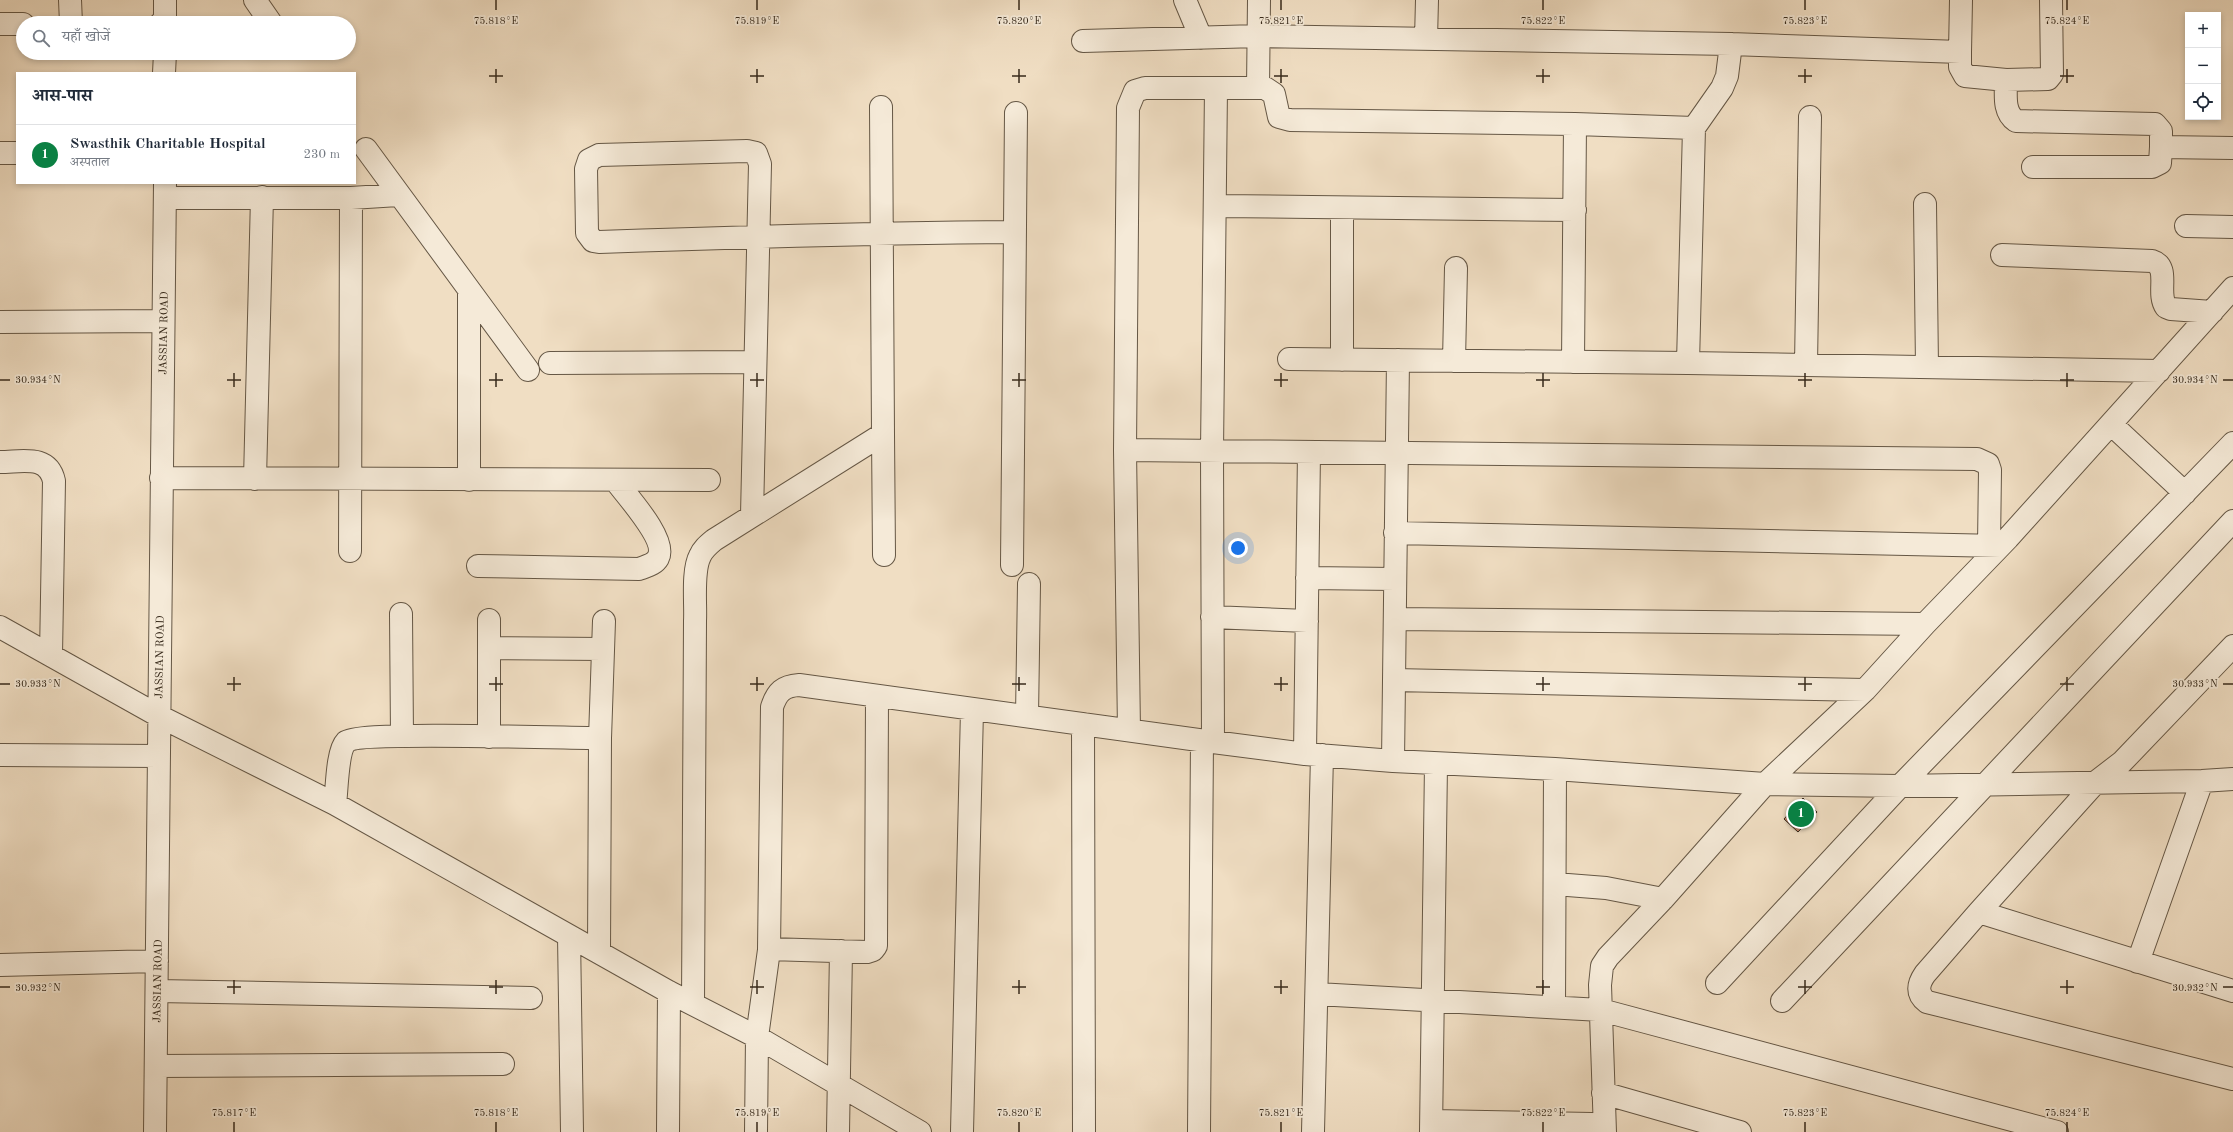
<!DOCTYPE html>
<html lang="hi">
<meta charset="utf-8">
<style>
:root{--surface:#fff;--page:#f2f2f3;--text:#1f2937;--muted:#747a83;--line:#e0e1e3;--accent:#0b8043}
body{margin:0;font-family:"Old Standard TT","Noto Serif Devanagari",serif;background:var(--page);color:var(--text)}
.controls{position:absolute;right:12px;top:12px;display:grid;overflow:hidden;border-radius:0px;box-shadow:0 2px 6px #0003}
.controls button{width:36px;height:36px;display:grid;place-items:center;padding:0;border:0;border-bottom:1px solid var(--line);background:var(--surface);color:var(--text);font:20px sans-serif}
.you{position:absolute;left:1238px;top:548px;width:14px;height:14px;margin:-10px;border:3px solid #fff;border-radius:50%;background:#1a73e8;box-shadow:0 0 0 6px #1a73e833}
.badge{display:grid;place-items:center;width:26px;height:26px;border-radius:50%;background:var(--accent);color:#fff;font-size:13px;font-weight:700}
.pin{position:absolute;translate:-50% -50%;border:2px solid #fff;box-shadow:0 1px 4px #0006}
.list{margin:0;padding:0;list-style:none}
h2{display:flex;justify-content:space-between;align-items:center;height:52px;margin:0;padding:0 16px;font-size:17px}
h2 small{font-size:13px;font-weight:400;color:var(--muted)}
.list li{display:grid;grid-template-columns:26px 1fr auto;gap:12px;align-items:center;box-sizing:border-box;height:60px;padding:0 16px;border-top:1px solid var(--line)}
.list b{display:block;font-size:15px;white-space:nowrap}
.list p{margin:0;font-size:13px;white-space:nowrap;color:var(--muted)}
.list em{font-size:13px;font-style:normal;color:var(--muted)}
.icon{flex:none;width:22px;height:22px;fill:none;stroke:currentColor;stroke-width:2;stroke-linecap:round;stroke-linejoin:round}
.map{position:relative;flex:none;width:2233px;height:1132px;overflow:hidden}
.search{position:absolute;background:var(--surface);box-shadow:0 2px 6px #0003;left:16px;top:16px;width:340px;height:44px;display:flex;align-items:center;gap:10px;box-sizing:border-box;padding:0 14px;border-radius:22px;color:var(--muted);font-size:15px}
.panel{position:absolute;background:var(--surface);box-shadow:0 2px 6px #0003;left:16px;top:72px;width:340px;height:112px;border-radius:0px}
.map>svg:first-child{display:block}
.building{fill:#d79373;stroke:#372a1b}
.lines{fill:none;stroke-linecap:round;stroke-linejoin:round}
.minor-casing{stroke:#655745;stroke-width:24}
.minor{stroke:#f5ead8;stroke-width:22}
.ticks{fill:none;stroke:#372a1b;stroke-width:1.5}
.labels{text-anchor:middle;stroke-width:3.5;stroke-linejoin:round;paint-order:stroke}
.street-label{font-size:11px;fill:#372a1b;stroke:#f5ead8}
.ticks-label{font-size:10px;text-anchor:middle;fill:#372a1b;stroke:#f5ead8;stroke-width:3.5;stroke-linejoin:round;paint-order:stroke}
</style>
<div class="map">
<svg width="2233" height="1132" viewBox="0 0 2233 1132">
<rect width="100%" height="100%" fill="#f0dec3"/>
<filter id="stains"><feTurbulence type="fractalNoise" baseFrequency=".005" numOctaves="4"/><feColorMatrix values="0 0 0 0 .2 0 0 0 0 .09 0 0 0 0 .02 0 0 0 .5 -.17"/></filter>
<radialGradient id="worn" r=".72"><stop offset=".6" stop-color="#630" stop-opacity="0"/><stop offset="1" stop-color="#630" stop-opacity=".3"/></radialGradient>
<!-- building -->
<path class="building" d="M1803,798L1817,812L1798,832L1784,819Z"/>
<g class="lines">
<defs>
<path id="minor" d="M70,0L71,23
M255,0L271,23
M1185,0L1201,38
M161,23H165V0
M0,24H23
M1426,39L1427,0
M1083,41L1258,36L1731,44L1960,52L1961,0
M1960,52V67L1965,76L2006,80C2006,95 2003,112 2016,121L2155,124L2161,131V147
M164,73L165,53
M2006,80L2048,79L2052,74L2051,0
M1258,88L1259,0
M366,149L528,370
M0,153H17
M2033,167H2152L2160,163L2161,147L2233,148
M166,198H351L398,195
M1925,204L1927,367
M1216,206L1575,210
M1342,208V360
M2186,226L2233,227
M2002,255L2152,261C2171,267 2156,293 2166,307L2171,309L2212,312
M0,322L163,321
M1289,359L1688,363L2159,371
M1454,361L1456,268
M1573,362L1575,124
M550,363L755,362
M1688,363L1694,128
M1806,365L1810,117
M2111,424L2185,493
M883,434L884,555
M1125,450L1977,459L1988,464L1990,470L1989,545
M0,462C22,462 48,454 54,481L51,655
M161,478L709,480
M255,479L262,197
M469,480V290
M752,515C754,398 757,281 760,164L756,153L747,151L599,155L589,160L586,169L587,233L593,241L599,242C738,237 876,233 1015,232
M1395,533L2000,546
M350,551L351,198
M1012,565L1016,113
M478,566L639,569C646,566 654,565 658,558C668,540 626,495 615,480
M1307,578L1395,579
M401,614L402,736
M1212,617L1307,621
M1395,619L1925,624
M489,620V737
M0,627L159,716L335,804L669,992L757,1037L920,1132
M2233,646L2122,762L2096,782L1979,912L1925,974C1918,984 1916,994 1927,1002L2233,1079
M489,648L603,649
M1394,680L1865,690
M1027,716L1029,584
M1083,724L1084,1132
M1129,730L1125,450L1128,108L1135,91L1145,88H1265L1274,94L1279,117L1290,120L1575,124L1694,128L1722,88L1727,76L1731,44
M1213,742L1212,451L1216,88
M1305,754L1309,452
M0,755L159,756
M1393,761L1398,360
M335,804C337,790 337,751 346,742C359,731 568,738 600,738
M1555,884L1606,888L1663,899
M1979,912L2233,991
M569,936L572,1132
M769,949L867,952L873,950L876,946L877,696
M599,952L600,738L604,621
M2138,962L2202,781
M0,965L157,961
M1717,983L1900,786L2233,443
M157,991L531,998
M1317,994L1601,1010L2057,1132
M1782,1001L2233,521
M693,1004L695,621C696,604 692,571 700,556C703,549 708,545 714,540L883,434L881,107
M1554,1007L1555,769
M156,1066L503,1064
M1603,1093L1740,1132
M1432,1121L1592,1124
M155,1132L165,183
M668,1132L669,992
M756,1132L757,1037L769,950L772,707C777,692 783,686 799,685L1213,742L1305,754L1393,761L1555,769L1765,784L1900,786L2202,781L2233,779
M838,1132L841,951
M962,1132L972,710
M1199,1132L1202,741
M1313,1132L1322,755
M1431,1132L1436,764
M1605,1132L1600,985L1602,966L1608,957L1663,899L1765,784L1865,690L1925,624L2008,538L2233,288"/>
</defs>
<!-- minor casing -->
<use href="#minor" class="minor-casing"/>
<!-- minor -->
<use href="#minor" class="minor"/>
</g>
<!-- ticks -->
<path class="ticks" d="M496,0V10M757,0V10M1019,0V10M1281,0V10M1543,0V10M1805,0V10M2067,0V10M496,69V83M757,69V83M1019,69V83M1281,69V83M1543,69V83M1805,69V83M2067,69V83M489,76H503M750,76H764M1012,76H1026M1274,76H1288M1536,76H1550M1798,76H1812M2060,76H2074M234,373V387M496,373V387M757,373V387M1019,373V387M1281,373V387M1543,373V387M1805,373V387M2067,373V387M0,380H10M227,380H241M489,380H503M750,380H764M1012,380H1026M1274,380H1288M1536,380H1550M1798,380H1812M2060,380H2074M2223,380H2233M234,677V691M496,677V691M757,677V691M1019,677V691M1281,677V691M1543,677V691M1805,677V691M2067,677V691M0,684H10M227,684H241M489,684H503M750,684H764M1012,684H1026M1274,684H1288M1536,684H1550M1798,684H1812M2060,684H2074M2223,684H2233M234,980V994M496,980V994M757,980V994M1019,980V994M1281,980V994M1543,980V994M1805,980V994M2067,980V994M0,987H10M227,987H241M489,987H503M750,987H764M1012,987H1026M1274,987H1288M1536,987H1550M1798,987H1812M2060,987H2074M2223,987H2233M234,1122V1132M496,1122V1132M757,1122V1132M1019,1122V1132M1281,1122V1132M1543,1122V1132M1805,1122V1132M2067,1122V1132"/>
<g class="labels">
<!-- street labels -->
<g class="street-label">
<text transform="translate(163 333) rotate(-89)" y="4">JASSIAN ROAD</text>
<text transform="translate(159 657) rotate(-89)" y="4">JASSIAN ROAD</text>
<text transform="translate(157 981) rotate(-89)" y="4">JASSIAN ROAD</text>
</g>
</g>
<g class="ticks-label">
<text x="496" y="24">75.818°E</text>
<text x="757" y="24">75.819°E</text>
<text x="1019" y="24">75.820°E</text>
<text x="1281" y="24">75.821°E</text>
<text x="1543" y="24">75.822°E</text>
<text x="1805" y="24">75.823°E</text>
<text x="2067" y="24">75.824°E</text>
<text x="38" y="383">30.934°N</text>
<text x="2195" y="383">30.934°N</text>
<text x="38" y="687">30.933°N</text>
<text x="2195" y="687">30.933°N</text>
<text x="38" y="991">30.932°N</text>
<text x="2195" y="991">30.932°N</text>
<text x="234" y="1116">75.817°E</text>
<text x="496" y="1116">75.818°E</text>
<text x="757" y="1116">75.819°E</text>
<text x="1019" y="1116">75.820°E</text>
<text x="1281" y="1116">75.821°E</text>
<text x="1543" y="1116">75.822°E</text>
<text x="1805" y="1116">75.823°E</text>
<text x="2067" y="1116">75.824°E</text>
</g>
<rect width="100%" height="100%" filter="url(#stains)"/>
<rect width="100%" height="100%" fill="url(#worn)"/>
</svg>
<div class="controls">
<button>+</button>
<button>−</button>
<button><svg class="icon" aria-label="locate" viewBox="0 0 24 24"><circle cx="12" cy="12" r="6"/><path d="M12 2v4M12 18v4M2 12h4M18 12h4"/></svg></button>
</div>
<div class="you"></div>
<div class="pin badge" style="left:1801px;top:814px">1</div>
<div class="search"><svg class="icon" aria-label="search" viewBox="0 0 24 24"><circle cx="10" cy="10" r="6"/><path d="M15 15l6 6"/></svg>यहाँ खोजें</div>
<section class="panel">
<h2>आस-पास<small></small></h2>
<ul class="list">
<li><span class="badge">1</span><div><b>Swasthik Charitable Hospital</b><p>अस्पताल</p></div><em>230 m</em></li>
</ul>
</section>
</div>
